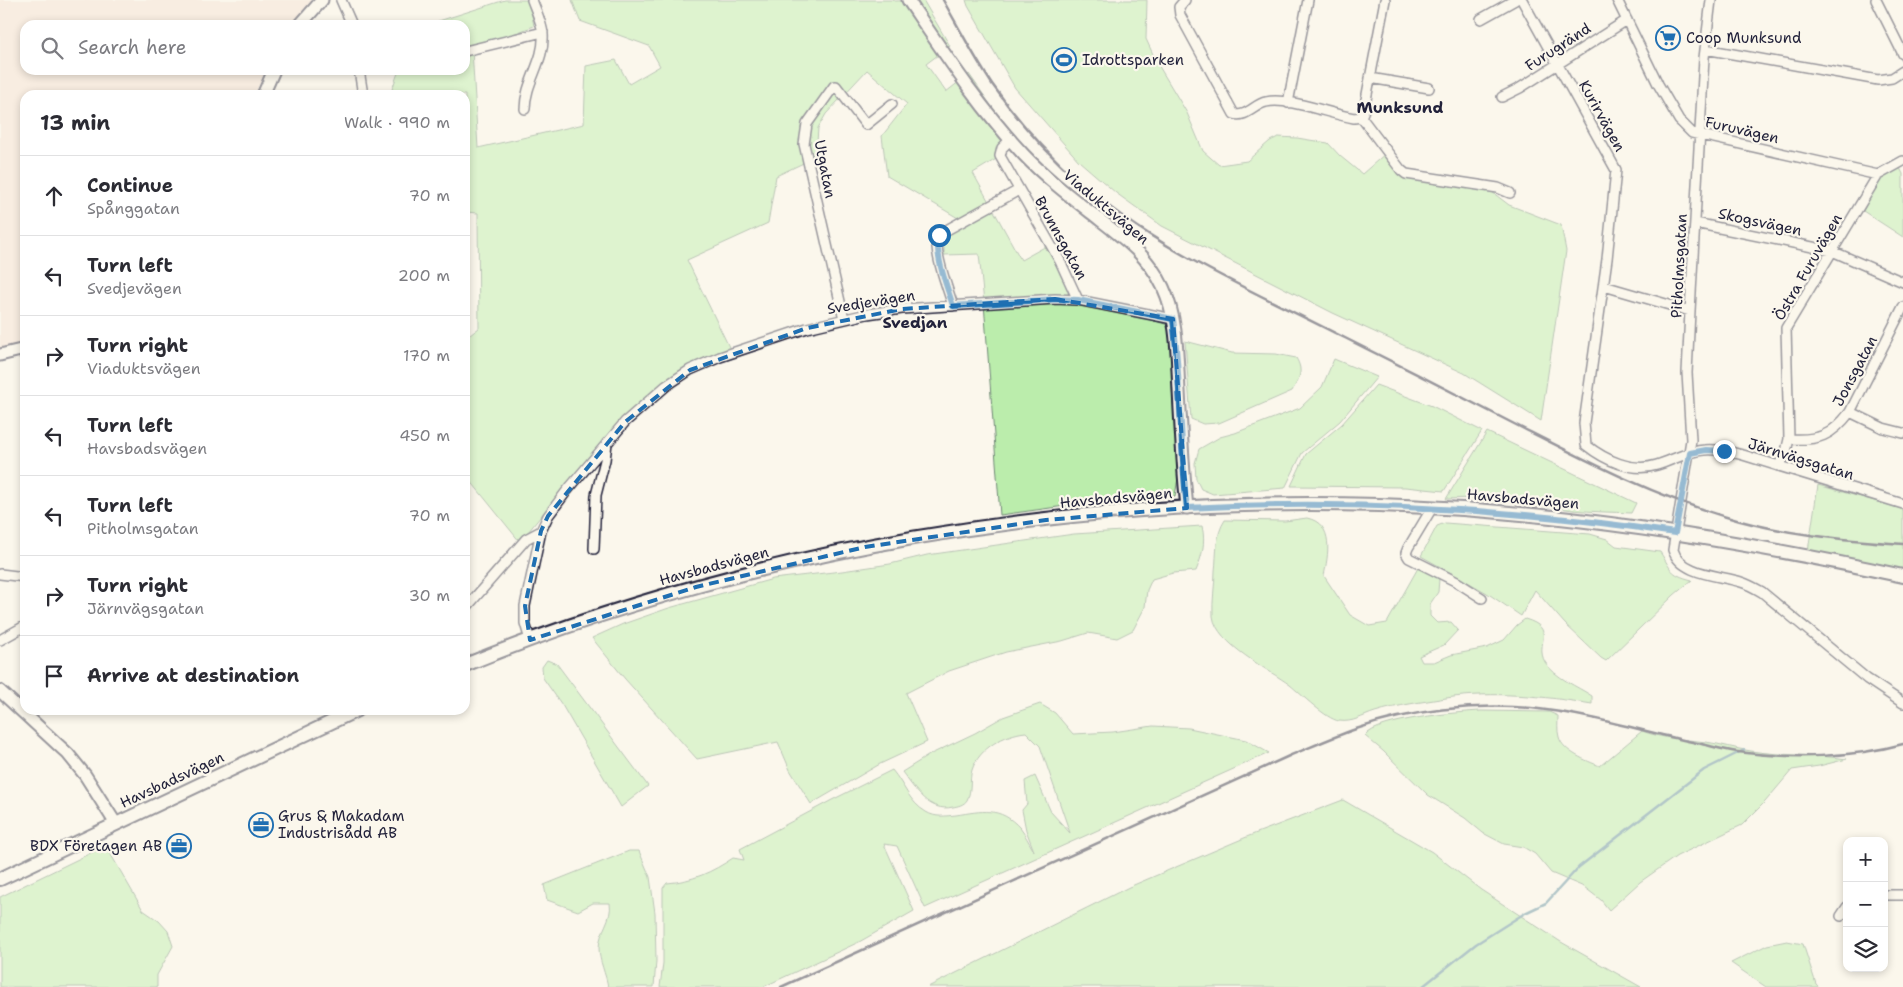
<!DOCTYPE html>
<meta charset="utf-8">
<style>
:root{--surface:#fff;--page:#f2f2f3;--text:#2b2b33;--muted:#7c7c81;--line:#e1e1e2}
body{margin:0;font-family:"Shantell Sans",sans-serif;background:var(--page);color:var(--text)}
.controls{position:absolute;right:15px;bottom:15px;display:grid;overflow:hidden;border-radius:10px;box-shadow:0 2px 8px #0003}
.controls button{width:45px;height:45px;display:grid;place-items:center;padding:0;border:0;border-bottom:1px solid var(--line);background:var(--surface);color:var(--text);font:25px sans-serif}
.stop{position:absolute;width:15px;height:15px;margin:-11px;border:4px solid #1f6fb2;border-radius:50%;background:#fff}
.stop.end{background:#1f6fb2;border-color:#fff;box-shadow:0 1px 5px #0008}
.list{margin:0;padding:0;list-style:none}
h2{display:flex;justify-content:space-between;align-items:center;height:65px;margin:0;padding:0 20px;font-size:21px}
h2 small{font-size:16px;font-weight:400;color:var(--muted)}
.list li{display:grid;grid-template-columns:32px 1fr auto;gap:15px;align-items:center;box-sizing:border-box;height:80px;padding:0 20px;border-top:1px solid var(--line)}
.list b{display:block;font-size:19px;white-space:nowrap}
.list p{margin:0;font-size:16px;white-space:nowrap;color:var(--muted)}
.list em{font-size:16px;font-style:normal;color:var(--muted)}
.icon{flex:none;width:28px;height:28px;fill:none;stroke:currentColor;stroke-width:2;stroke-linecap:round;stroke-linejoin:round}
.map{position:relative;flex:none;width:1903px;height:987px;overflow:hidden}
.search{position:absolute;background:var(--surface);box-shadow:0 2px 8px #0003;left:20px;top:20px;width:450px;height:55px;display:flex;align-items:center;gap:12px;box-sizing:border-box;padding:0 18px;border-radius:15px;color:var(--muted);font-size:19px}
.panel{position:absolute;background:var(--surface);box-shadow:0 2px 8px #0003;left:20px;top:90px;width:450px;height:625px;border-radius:15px}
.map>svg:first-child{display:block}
.built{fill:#f3dfd2}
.green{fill:#bbedac;stroke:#6e8874}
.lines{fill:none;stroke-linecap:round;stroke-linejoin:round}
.stream{stroke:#5a8a9c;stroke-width:2.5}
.minor-casing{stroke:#22223b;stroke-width:12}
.tertiary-casing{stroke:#22223b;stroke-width:15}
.secondary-casing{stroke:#22223b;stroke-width:16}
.minor{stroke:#fbf7ec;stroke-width:9}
.tertiary{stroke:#fbf7ec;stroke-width:11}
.secondary{stroke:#fbf7ec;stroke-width:12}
.rail{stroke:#22223b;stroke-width:2.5}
.route{stroke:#1f6fb2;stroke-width:6}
.marked{fill:none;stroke:#1f6fb2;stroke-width:4;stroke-dasharray:10 6;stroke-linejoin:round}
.labels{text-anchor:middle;stroke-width:4.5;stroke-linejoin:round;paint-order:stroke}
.poi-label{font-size:15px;fill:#22223b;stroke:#fbf7ec;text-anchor:start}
.street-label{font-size:15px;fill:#22223b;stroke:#fbf7ec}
.neighbourhood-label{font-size:16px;font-weight:bold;fill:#22223b;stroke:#fbf7ec}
</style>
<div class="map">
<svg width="1903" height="987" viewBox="0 0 1903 987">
<rect width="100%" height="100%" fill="#fbf7ec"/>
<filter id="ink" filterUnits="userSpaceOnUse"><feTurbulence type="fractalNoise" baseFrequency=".02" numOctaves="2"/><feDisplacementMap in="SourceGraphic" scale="10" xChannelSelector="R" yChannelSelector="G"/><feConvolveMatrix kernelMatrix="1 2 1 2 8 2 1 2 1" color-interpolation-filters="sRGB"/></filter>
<g filter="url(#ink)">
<!-- built -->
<path class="built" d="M0,0H317L291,25H25V70H266L254,95H25V347L0,356Z"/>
<!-- green -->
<path class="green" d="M505,0H529L534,26L472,50L478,148L584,124L586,66L616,60L629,84L660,66L649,46L580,21L572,0H894V1L923,0L950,46L926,64L946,92L969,74L1011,134L1003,155L973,173L1021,260L1050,244L1067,283L1069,303L1117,310L1179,328L1181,460L1175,496L1101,501L1000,515L984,303L979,254L944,255V240L949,223L958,218L887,176L882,136L907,104L867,70L826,114L818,128L816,157L776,176L768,223L687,260L729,347L629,414L591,454L520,542L465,474V339L479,328L478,213L465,212V95H390L399,70H465V25H426Z
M966,0H1147L1146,39L1157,63L1187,113L1203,151L1219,165L1247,161L1270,141L1278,137L1297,138L1328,143L1340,156L1362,174L1386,153L1395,162L1421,177L1492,192L1509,205L1561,225L1566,251L1541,421L1464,373L1333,313L1162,226L1116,193L1079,161L1015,88L968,6Z
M1899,166L1903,174V237L1863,211L1881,175Z
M1185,341L1232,353L1276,354L1296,358C1304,371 1299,379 1292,391L1219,423L1203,424L1191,419Z
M1334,359L1377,377L1340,421L1302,453L1285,488L1213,494L1201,489L1196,479L1195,463L1199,449L1220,437L1235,433L1300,408L1322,387Z
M1376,385L1432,406L1482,431L1444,491L1405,487L1291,486L1306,454L1342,424Z
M1487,432L1636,503L1631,513C1612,512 1592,512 1573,510C1531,504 1489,496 1446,499Z
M1818,485L1903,509V569L1808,551Z
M1307,518C1335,524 1328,555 1324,576L1350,615L1369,626L1387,623L1418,568L1428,572L1439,579L1438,592L1430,604V616L1437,623L1451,622L1458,630L1444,645L1419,656L1422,662H1434L1451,655L1487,648L1504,640L1517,625L1525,619C1558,629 1534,643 1545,662C1555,678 1577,686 1592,696V704C1544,696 1494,691 1446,698C1422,702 1398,705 1375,712C1362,716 1353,723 1339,721C1326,719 1301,694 1290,685C1270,670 1216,644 1213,616C1212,601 1215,585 1215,571C1217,553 1215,535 1225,520L1285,521Z
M1445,523L1590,534L1607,539L1616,546L1660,552C1672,570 1669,574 1692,580L1674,595L1606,661L1601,658L1565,624L1535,590L1521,616L1487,593L1421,556L1437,526Z
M1202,526C1206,543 1202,556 1196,571L1173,573L1152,579L1147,590L1145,607L1133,630L1117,638L1088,633L1062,641L1006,652L949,671L906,693L927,742L880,764L811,804L790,770L778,742L697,759L625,679L592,638L623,624L669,608L773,579L842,571L890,564L927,555L1074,534Z
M547,660L557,664L648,786L621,807L562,705L543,678L542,667Z
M1040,704L1055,713L1073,734L1113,732L1153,726L1189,728L1246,740L1269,753L925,908L897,846L884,844L914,911L859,942L763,987H660L663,963V888L667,883C693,881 712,872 733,858L744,860L740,849L832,800L892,770C904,784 909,802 926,812C936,818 945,816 956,815C982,811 1000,806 1020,828C1025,834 1029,843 1034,851L1026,830L1022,810L1027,804L1025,781L1035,776L1051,812L1070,833L1040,746L1026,732C1005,734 979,748 972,770C969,779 972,791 967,800C964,805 958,806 953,807C929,813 915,789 902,772L931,754L975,733L1003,717Z
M1481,711L1549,712L1558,716C1558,723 1557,730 1559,737C1563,752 1587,761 1600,766L1642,731C1664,739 1683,739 1706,742C1721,744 1736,749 1751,751C1783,756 1815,754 1847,759L1819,766L1792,770L1765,802L1742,825L1677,856L1640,882L1609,910L1601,900L1584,887L1551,873L1535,854L1523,847L1504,844L1483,833L1465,818L1428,795L1383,751L1365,736C1377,719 1459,712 1481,711Z
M1343,800L1432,852L1481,890L1561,942L1641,987H928L1129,887L1249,836Z
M103,847L110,853L143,910L159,921L168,931L173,946L157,975V987H0V897Z
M629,851H639L650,877L655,913L656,961L654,987H608C606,974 599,961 599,948C599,931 613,919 610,903H593L578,911L547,900L544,885Z
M1787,941L1803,944L1816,984L1819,987H1766L1731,963L1767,945Z"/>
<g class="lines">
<!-- stream -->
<path class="stream" d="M1422,987L1476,944L1525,913L1546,903L1579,867L1704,770L1744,750"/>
<defs>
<path id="minor" d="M341,0L352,25
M1185,0L1179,7L1180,15L1234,114C1246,118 1255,104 1266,102C1289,97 1329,114 1354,118L1361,117L1364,110L1385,0
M1522,0L1616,170L1607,259L1584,423L1586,445C1605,460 1632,473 1657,465C1673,460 1688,451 1705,450C1717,449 1731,452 1743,455L1903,504
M1617,0L1658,84L1679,120L1692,133L1878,175L1903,161
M1711,0L1704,58L1690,311L1687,373L1691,440L1673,550C1681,575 1719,575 1741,582C1748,584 1755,588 1762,592L1867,679L1903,703
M1876,0L1903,54
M1481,19L1515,0
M1705,49L1878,80L1892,78L1903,71
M465,51L543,32
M359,70L363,95
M1370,78L1429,88
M1502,97L1520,88L1627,20
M1288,103L1308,0
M525,109C525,82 545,61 543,34C542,23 536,11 532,0
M1361,117L1401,170L1406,174L1498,188L1510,193
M1011,139L1002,148L1000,156L1060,261L1078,300
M1695,223L1832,251L1903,282
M1604,286L1690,311
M953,306C948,289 936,259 937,242C938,238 940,235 943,232L1019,190
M844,319L804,144L807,124L834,86H836L866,125L892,104
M1850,412L1883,428L1903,433
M1789,439C1818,441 1832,436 1850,412L1903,307
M1778,466L1785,456L1789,439L1786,328L1878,175
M1432,508L1408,548L1406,553L1409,558L1457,582L1482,598
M594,549L596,495L605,460L607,443
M0,574L25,577
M465,609L526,539L541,531
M0,640L25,626
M530,640L525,623V606L541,531L548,516L566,492L625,422L666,386L690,370L720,357L807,328L867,314L902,309L1055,299L1078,300L1173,319
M1884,895H1903
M1841,916L1847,907"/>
<path id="tertiary" d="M908,0C944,53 980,108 1024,155C1044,176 1067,194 1090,212C1118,234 1147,253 1163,287C1178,319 1177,357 1179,391C1181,430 1183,469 1187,508
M300,25L322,0
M263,95L274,70
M0,355L25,349
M0,691L68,754L85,775L116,824"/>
<path id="secondary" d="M465,665C753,548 1069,496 1379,505C1556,510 1731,539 1903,576
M0,879L357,710"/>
</defs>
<!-- minor casing -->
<use href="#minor" class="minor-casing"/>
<!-- tertiary casing -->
<use href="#tertiary" class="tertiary-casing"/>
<!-- secondary casing -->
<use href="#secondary" class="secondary-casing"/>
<!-- minor -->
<use href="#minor" class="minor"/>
<!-- tertiary -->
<use href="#tertiary" class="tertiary"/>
<!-- secondary -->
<use href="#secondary" class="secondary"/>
<!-- rail -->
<path class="rail" d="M943,0C959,28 974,57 992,84C1017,120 1047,153 1079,182C1157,251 1254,291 1345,338C1405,368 1464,398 1524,429C1589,462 1653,495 1723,516C1781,534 1842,540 1903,544
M781,987L1289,756C1311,747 1333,737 1356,729C1411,710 1473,703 1531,708C1588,714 1642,731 1697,743C1711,746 1724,750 1738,752C1790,759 1852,758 1903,744"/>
</g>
</g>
<g class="lines" filter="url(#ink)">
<!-- route -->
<path class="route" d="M939,235C934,255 947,286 953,306L1056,299L1078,300L1173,319C1181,382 1180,446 1187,508C1350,499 1513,509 1675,533L1690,453L1706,450L1724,451"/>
</g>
<!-- marked area -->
<path d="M0 0H1903V987H0ZM1055,299L1173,319L1187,508L1046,520L865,547L696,587L530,640L525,606L541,531L548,516L625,422L690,370L807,328L902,309Z" fill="#fbf7ec" fill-opacity=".55" fill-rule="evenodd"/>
<path class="marked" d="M1055,299L1173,319L1187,508L1046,520L865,547L696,587L530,640L525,606L541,531L548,516L625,422L690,370L807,328L902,309Z"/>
<!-- icons -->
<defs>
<symbol id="supermarket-ring" viewBox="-11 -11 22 22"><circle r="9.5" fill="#fbf7ec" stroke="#1f6fb2" stroke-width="1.5"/><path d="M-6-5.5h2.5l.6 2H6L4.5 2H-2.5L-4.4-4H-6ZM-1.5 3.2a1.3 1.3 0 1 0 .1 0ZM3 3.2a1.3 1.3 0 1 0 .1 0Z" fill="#1f6fb2"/></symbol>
<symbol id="stadium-ring" viewBox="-11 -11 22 22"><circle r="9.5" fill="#fbf7ec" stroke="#1f6fb2" stroke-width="1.5"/><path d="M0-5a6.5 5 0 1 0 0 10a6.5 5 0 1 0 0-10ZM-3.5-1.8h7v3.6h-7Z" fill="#1f6fb2"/></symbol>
<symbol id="office-ring" viewBox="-11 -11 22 22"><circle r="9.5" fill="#fbf7ec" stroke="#1f6fb2" stroke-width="1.5"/><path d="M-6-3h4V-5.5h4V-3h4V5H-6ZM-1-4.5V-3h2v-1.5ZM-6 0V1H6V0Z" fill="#1f6fb2"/></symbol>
</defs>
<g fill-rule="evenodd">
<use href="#supermarket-ring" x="1654" y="24" width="28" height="28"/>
<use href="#stadium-ring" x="1050" y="46" width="28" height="28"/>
<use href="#office-ring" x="247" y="811" width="28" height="28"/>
<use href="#office-ring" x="165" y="832" width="28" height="28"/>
</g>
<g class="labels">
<!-- poi labels -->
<g class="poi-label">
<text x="1686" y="43">Coop Munksund</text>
<text x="1082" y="65">Idrottsparken</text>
<text x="278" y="821">Grus &amp; Makadam<tspan x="278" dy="17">Industrisådd AB</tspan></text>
<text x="162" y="851" text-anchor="end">BDX Företagen AB</text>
</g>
<!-- street labels -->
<g class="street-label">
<text transform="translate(1558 47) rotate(-33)" y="5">Furugränd</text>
<text transform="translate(1602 116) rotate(61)" y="5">Kurirvägen</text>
<text transform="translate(1742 130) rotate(13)" y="5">Furuvägen</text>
<text transform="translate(825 169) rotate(79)" y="5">Utgatan</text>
<text transform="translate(1106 207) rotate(40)" y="5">Viaduktsvägen</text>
<text transform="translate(1760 222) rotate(12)" y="5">Skogsvägen</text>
<text transform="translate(1061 238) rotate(61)" y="5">Brunnsgatan</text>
<text transform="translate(1679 266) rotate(-87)" y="5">Pitholmsgatan</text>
<text transform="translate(1808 267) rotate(-60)" y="5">Östra Furuvägen</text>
<text transform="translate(871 302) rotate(-9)" y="5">Svedjevägen</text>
<text transform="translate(1855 371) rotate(-62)" y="5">Jonsgatan</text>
<text transform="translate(1801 459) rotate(17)" y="5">Järnvägsgatan</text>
<text transform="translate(1116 498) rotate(-5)" y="5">Havsbadsvägen</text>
<text transform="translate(1523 499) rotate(5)" y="5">Havsbadsvägen</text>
<text transform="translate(714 566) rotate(-15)" y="5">Havsbadsvägen</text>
<text transform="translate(172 780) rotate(-25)" y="5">Havsbadsvägen</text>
</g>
<!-- neighbourhood labels -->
<g class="neighbourhood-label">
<text x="1400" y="113">Munksund</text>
<text x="915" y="328">Svedjan</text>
</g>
</g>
</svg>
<div class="controls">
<button>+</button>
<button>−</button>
<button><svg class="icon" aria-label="layers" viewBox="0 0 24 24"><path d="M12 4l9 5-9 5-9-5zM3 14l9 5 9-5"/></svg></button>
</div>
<div class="stop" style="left:939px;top:235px"></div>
<div class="stop end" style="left:1724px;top:451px"></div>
<div class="search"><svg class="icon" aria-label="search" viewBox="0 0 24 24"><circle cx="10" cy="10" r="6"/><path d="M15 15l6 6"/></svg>Search here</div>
<section class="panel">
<h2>13 min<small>Walk · 990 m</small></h2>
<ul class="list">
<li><svg class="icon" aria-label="ahead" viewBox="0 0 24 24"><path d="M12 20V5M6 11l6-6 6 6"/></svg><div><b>Continue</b><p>Spånggatan</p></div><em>70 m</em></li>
<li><svg class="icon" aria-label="left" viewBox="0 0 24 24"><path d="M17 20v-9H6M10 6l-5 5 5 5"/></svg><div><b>Turn left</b><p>Svedjevägen</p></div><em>200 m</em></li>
<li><svg class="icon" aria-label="right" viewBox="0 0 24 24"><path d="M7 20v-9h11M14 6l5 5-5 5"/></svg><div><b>Turn right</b><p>Viaduktsvägen</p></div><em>170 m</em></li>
<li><svg class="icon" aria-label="left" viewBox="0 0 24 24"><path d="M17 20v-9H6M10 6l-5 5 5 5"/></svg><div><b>Turn left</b><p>Havsbadsvägen</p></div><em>450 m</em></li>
<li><svg class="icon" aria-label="left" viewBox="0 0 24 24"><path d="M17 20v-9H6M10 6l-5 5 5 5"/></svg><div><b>Turn left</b><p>Pitholmsgatan</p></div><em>70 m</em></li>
<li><svg class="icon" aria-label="right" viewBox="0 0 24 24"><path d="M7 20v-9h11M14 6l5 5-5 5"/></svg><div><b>Turn right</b><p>Järnvägsgatan</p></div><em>30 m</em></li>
<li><svg class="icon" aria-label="arrive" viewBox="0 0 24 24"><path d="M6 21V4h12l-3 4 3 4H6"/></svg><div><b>Arrive at destination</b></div></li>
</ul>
</section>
</div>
